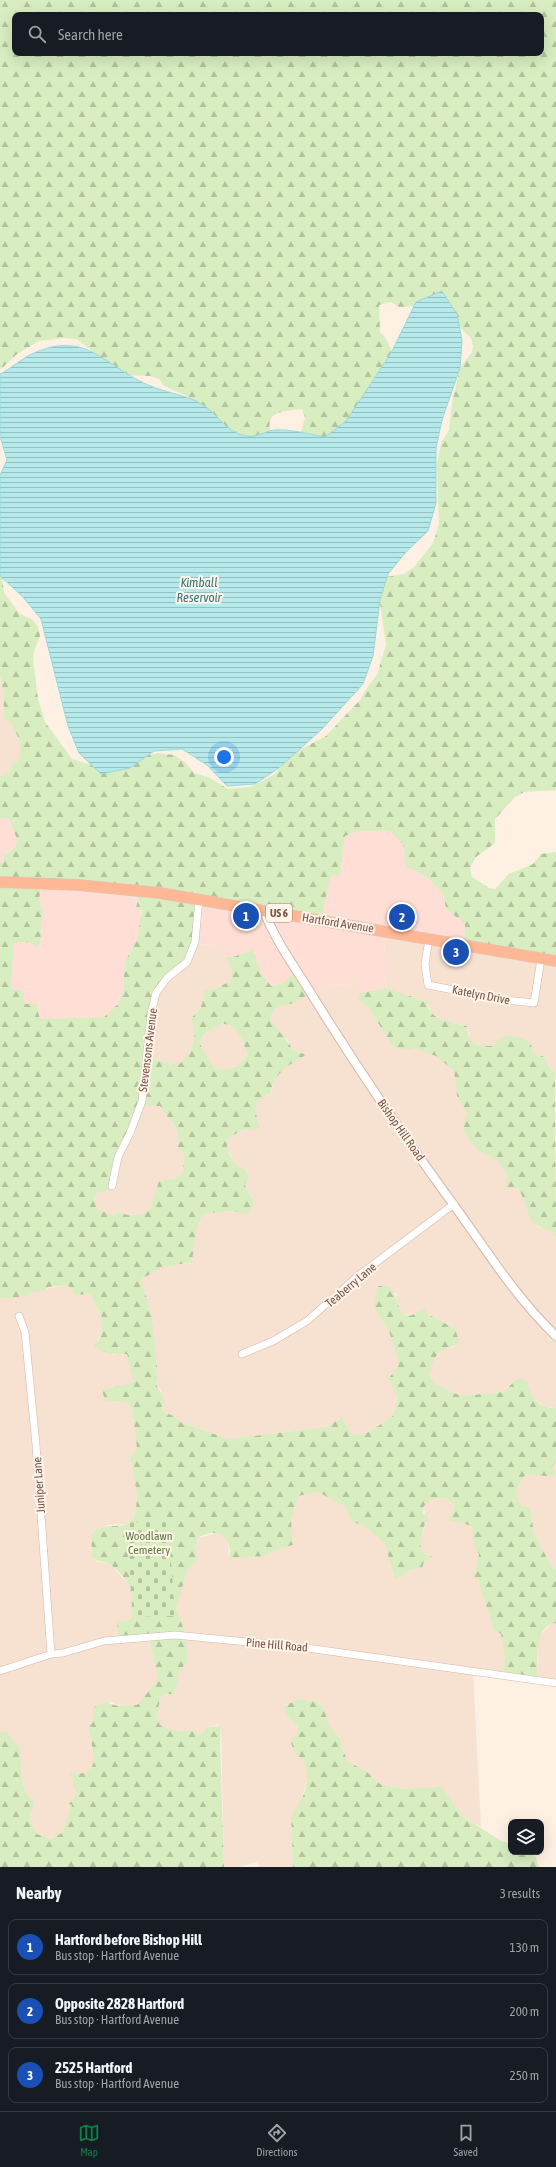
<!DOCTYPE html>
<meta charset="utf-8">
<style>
:root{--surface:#171b24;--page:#20242c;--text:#f1f3f6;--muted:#9ea1a6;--line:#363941;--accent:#0b8043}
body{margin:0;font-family:"Asap Condensed",sans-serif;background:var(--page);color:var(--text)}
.controls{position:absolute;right:12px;bottom:12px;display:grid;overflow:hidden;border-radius:8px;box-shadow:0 4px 16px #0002}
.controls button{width:36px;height:36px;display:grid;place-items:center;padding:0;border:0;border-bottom:1px solid var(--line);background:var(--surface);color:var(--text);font:20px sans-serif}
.you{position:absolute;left:224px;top:757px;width:14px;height:14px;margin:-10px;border:3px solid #fff;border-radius:50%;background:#1a73e8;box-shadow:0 0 0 6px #1a73e833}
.badge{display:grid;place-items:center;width:26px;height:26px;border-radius:50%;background:var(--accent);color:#fff;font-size:13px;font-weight:700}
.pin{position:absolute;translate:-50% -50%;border:2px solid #fff;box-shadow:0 1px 4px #0006}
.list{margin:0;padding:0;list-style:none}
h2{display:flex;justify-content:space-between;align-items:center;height:52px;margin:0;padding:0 16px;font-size:17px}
h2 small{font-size:13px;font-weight:400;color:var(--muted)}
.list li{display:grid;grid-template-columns:26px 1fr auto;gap:12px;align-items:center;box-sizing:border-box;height:56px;margin:0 8px 8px;padding:0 8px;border:1px solid var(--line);border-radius:8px}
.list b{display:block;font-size:15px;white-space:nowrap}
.list p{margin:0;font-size:13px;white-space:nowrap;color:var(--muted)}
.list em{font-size:13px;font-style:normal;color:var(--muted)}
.icon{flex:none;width:22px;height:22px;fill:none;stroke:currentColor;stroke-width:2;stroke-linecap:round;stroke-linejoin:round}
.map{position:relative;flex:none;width:556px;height:1867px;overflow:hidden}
.search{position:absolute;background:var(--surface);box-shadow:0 4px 16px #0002;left:12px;right:12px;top:12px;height:44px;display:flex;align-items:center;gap:10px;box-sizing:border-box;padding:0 14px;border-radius:8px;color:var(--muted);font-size:15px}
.sheet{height:244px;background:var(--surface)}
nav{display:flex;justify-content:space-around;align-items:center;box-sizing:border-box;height:56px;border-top:1px solid var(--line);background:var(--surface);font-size:11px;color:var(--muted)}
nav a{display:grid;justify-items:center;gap:2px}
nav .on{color:var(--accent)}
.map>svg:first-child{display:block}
.residential{fill:#f7e1d1}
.commercial{fill:#ffded6}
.forest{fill:url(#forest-firs);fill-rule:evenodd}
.cemetery{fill:url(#cemetery-stones)}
.water{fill:url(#water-rules);stroke:#9adadd}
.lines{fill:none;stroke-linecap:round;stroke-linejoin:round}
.minor-casing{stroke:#d3b8ab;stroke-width:8}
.tertiary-casing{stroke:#d3b8ab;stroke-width:10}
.trunk-casing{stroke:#d9cfcb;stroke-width:12}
.minor{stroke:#fff;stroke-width:7}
.tertiary{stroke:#fff;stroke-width:8}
.trunk{stroke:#ffb896;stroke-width:11}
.labels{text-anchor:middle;stroke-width:4;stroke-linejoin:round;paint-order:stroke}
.shield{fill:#fff5eb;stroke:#a18378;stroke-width:1}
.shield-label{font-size:11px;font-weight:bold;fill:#795246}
.street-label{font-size:12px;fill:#795246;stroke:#fff5eb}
.park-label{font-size:12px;fill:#557a3b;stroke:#fff5eb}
.water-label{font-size:13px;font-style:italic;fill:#357679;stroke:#fff5eb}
</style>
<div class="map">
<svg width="556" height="1867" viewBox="0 0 556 1867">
<defs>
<pattern id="forest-firs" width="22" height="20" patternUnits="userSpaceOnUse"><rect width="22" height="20" fill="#d8edc0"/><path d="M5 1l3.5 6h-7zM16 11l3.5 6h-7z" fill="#b4c39e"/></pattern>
<pattern id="cemetery-stones" width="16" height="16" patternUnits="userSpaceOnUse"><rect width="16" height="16" fill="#d8edc0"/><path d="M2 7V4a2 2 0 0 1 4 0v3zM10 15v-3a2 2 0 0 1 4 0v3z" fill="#b4c39e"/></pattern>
<pattern id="water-rules" width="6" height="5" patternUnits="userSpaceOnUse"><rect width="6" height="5" fill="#b5e9ea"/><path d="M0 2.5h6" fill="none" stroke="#98bfbf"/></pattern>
</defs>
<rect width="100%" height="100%" fill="#fef0e3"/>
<!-- residential -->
<path class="residential" d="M0,676L5,705L9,721L16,729L22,753L20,760L12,764L9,773L0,777Z
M386,931L556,959V1088L555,1073L548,1066L545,1057L538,1055L532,1050L500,1039L492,1046H483L471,1041L467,1026L445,1021L431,1013L427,1002L387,988L385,980L388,975L384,956Z
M195,944L220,946V952L226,957L232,972L231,981L212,990L205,998L196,1015L194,1041L185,1060L178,1065L163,1061L147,1059L156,992Z
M351,974L358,977L360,982L361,993L359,998L369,1008L393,1047H414L437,1056L454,1071L457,1096L490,1154L504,1168L508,1178L521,1194L526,1202L527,1208L538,1227L552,1231L556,1237V1407H545L532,1397L528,1391L511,1383L503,1392L461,1396L435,1384L429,1375L431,1363L444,1349L455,1347V1329L426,1313L408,1315L403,1314L398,1308L396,1292L374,1308L389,1331L399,1365L398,1398L392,1417L364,1435H355L350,1431L340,1418L326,1427L229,1439L182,1423L174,1416L163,1412L161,1390L156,1383L158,1376L152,1316L141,1279L164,1267L192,1262L194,1239L199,1222L203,1214L229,1211L236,1213L255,1202L251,1197L245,1184L249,1177L246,1170L237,1166L226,1148L227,1140L233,1135L253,1127H261L255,1114L256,1105L261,1098L271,1093L275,1078L290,1064L306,1055L292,1049L287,1039L281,1036L274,1026L270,1017L275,1008L294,1003L311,993L314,995L331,985L351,986Z
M222,1023L234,1027L243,1042L247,1055L243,1062L226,1071L216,1069L202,1049L200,1042L203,1035Z
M141,1106H160L166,1116L174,1121L179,1133L178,1147L184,1154L183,1173L177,1178L159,1181L150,1209L143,1214L127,1215L121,1212L112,1215L97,1209L94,1199L97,1193L109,1190L118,1158Z
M66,1285L70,1287L74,1295L90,1294L102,1317V1335L97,1340L113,1355L127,1354L132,1368L135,1383L102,1391L105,1401H117L130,1404L132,1409L137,1448L135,1453L130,1457L135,1474L137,1506L132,1520L126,1524L107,1525L94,1531L91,1535L92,1557L97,1562L110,1564L131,1587L134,1613L130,1620L150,1640L158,1681L137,1705L120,1706L111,1702L93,1708V1722L88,1728L95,1762L91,1770L82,1774L71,1773L76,1794L73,1801L66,1805H73L62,1833L49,1839L37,1834L29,1819L35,1802L26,1794L23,1784L20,1753L6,1732H0V1299L27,1296L31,1292Z
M556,1460V1569L551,1566L534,1533L530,1508L521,1505L516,1494L521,1479L527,1474L552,1467Z
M318,1492L346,1507L352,1522L363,1525L385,1544L395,1580L410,1570L422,1568L424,1562L432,1557L423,1553L420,1544L426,1523L424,1505L431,1499L446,1498L454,1505V1511L448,1520L466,1524L472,1527L474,1545L479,1554L475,1573L472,1574L478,1580L494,1630L501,1634L505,1661L503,1675L473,1673L481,1827L461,1815L442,1788L403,1789L380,1784L367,1772L347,1761L339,1737L329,1725L323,1706L316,1702L298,1699L285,1706V1715L298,1725L295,1754L304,1760L308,1774L301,1802L291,1815L293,1867H259L258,1861L240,1867H224L221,1724L207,1727L204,1732L199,1735L193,1730L184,1732L168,1730L160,1725L157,1717L160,1698L166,1694H175L180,1670L186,1662L185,1632L176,1609L181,1588L187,1570L198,1560L195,1546L198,1538L218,1533L225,1536L228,1540L229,1559L264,1556L278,1549L293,1545L291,1520L298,1496Z
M553,1623H556V1681L537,1679L538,1641L544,1631Z"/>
<!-- commercial -->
<path class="commercial" d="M0,818L9,819L17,839L15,848L4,855L3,862L0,863Z
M358,831H391L397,837L403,844L406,866L429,878L444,896L446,909L465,924L464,944L386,931L384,956L390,962L388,975L385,980L387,988L361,993L358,977L352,974L351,986L331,985L314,995L282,984L271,986L262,974L253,950L233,957H226L220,952L219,946L195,944L199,900L322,918L330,877L333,875L340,876L345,836Z
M42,882L140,891L141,920L137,939L125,961L123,991L118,1004L104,1017L40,1019L11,989L14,943L21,941L31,942L37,947L43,910L39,899Z"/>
<!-- forest -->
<path class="forest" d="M0,0H556V790L524,792L515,797L495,819V843L476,857L470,868L472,877L489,888L495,889L509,874L533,864L541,854L556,852V959L464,944L465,924L446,909L444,896L429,878L406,866L403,844L390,831H358L345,836L340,876L333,875L330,877L322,918L200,900L195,944L188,960L156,992L147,1059L163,1061L178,1065C192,1055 199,1034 191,1018C201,1011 205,1001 202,990H212L231,981L232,972L226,957H233L253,950L262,974L271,986L282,984L296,971L311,993L294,1003L275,1008L270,1017C276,1032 286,1036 292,1049L306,1055C290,1064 273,1073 271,1093C252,1102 253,1110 261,1128C249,1127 236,1132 227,1140C226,1154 234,1165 246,1170L249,1177L245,1185L251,1197L255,1202L248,1214L229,1211L203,1214C195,1229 194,1245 192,1262L164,1267L141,1279L152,1316L158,1376L156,1383L165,1402L162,1407L163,1412L174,1416L182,1423L229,1439L326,1427L341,1418L350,1431L355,1435H364L392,1417L398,1398L389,1378L399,1365L389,1331L374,1308L378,1286H389C402,1298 394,1330 425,1308L426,1313L455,1329L459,1341C455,1347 452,1346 446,1349C435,1353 431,1365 429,1375L435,1384L461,1396L503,1392L518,1378L528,1382C528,1396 542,1411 556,1407V1460L552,1467L555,1477L527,1474L521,1479L516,1494L521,1505L530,1508L534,1533L551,1566L556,1569V1623C533,1626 538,1662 537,1679L503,1675L505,1661L501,1634L494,1630L478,1580L471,1574L475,1573L479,1554L474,1546L472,1527L466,1524L447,1520L454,1511V1505L446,1498L431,1499L424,1506L423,1513L430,1520L425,1523L420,1544L423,1553L433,1557L424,1562L422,1568L410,1570L395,1580L385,1544L363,1525L352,1522L346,1507L318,1492L298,1496L291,1520L293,1545L278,1549L264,1556L229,1559C234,1537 217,1526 198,1538L195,1546L198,1560L187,1570L176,1609L185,1632L188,1661L180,1670L175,1694H166L160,1698L157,1717L160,1725C171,1731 181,1733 193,1730L199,1735L204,1732L207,1727L218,1726L221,1724L220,1742L224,1867H0V1732H6L22,1751L20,1754L23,1784L26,1794L35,1802L29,1819L37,1834L50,1839L62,1833L72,1805L65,1804L73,1801L76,1794L70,1773C105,1777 92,1750 88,1728L93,1722V1708C108,1699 106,1704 120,1706C126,1706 132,1705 137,1705L158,1680L150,1641L119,1639L117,1623L130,1620C142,1601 127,1577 111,1565C105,1561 98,1563 92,1557L91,1535C102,1521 115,1529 127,1524C144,1516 134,1472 130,1457L135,1453L137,1448L132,1409L129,1404L117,1401H105L102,1390L134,1383L127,1354C114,1355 104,1355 95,1345L102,1335V1317L90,1294L74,1295L70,1287L66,1285L49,1287L42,1291L31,1292L27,1296L0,1299V863L3,862L4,855L15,848L17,839L9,819L0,818V777L9,773L12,764L19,760C24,747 17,731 9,721L5,720C3,705 4,691 0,676V566L4,592L7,597L20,614L33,620L38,627L40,636L34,651L33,660L38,699L45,722L72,759L104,769L149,755L158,753L174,755L186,763L194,773L208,777L228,789L251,787L275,774L292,754L326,736L360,700L369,685L377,675L386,645L380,603L382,586L386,577L404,574L414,567L433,543L439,524L437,465L441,443L449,430L452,403L460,368L472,352L473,346L471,338L436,305L399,307L391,302L379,305L380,332C394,345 394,365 398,383L346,443L301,432L305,418L302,409C269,413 266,413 272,447L259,448L191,407L189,397L164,386L159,379L150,376L122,375L77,339L63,338L39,341L17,354L0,370ZM15,15H541V53H15ZM42,882L140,891L136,908L142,910L137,939L125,961L123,991L118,1004L104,1017L40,1019L36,1004H25L23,991L11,989L14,943C23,941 29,941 37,947L40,943L43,910L39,899ZM222,1023L234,1027L243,1042L247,1055C241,1067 228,1071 216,1069L202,1049L200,1042L203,1035ZM141,1106H160C171,1126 180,1120 178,1147L184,1154L183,1173L177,1178L159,1181L150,1209L143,1214L127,1215L121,1212L112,1215L97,1209L94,1199L97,1193L109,1190L118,1158Z
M387,988L427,1002C428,1020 453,1023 467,1026C468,1043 476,1046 492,1046C495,1044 496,1042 499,1039C508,1032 523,1038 531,1043L532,1050L538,1055L545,1057L548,1066L555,1073L556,1237L551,1231C521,1223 533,1208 517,1188L506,1187L508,1178C502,1164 493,1154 478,1151L463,1130L467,1113L457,1096L454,1071L436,1056L414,1048L408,1050L393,1047L369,1008L358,998L361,993Z
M298,1699L316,1702L323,1706L329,1725L339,1737L347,1761L367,1772L380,1784L403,1789L442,1787L461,1815L501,1841L511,1844V1852H534L539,1867H293L291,1815C305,1798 311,1781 304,1760L295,1754L291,1743L297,1734L298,1725L285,1715V1706Z"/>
<!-- cemetery -->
<path class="cemetery" d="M168,1520L175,1616L133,1617L125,1523Z"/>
<!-- water -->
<path class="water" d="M442,291L457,314L462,340L460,368L442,420L436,448V503L428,531L406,552L388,574L380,600L373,656L363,684L322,729L279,768L255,784L227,786L207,765L182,749L154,751L130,768L101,774L79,753L68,726L41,619L22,596L0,576V475L7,460L0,436V374C12,368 22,358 34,353C86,330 104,365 146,384C164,393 191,395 206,407C220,417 227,433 247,436C255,438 266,431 274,430C291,429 308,434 325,437L346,421L391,353L416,302Z"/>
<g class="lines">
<defs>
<path id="minor" d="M429,939L425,964L428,985L505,1000L534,1003L541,959
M112,1186L118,1157L130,1133L142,1101L151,1014L156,993L167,978L187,962L195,942L199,899
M19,1316L25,1332L36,1445L51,1654
M242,1354L273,1341L307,1321L358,1276L454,1204
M0,1671L51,1654L63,1653L104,1641L175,1635L300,1647L556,1683"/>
<path id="tertiary" d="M264,911C276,942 295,967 312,995C354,1063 398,1128 445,1193C481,1241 512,1294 556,1336"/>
<path id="trunk" d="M0,882L78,885L160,893L556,961"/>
</defs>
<!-- minor casing -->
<use href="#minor" class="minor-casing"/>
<!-- tertiary casing -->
<use href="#tertiary" class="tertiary-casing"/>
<!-- trunk casing -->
<use href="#trunk" class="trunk-casing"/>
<!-- minor -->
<use href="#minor" class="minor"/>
<!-- tertiary -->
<use href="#tertiary" class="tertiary"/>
<!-- trunk -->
<use href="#trunk" class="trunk"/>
</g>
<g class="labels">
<!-- shield labels -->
<rect class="shield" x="266" y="904" width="26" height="18" rx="3"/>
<g class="shield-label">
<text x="279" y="917">US 6</text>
</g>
<!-- street labels -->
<g class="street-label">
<text transform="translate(338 923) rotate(9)" y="4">Hartford Avenue</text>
<text transform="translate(481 995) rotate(11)" y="4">Katelyn Drive</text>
<text transform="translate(148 1050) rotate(-83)" y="4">Stevensons Avenue</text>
<text transform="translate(401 1130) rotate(55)" y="4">Bishop Hill Road</text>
<text transform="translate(351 1285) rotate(-40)" y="4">Teaberry Lane</text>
<text transform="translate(39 1485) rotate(-94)" y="4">Juniper Lane</text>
<text transform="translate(277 1645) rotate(5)" y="4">Pine Hill Road</text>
</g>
<!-- park labels -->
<g class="park-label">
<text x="149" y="1540">Woodlawn<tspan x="149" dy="14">Cemetery</tspan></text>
</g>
<!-- water labels -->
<g class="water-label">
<text x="199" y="587">Kimball<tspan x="199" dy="15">Reservoir</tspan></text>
</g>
</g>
</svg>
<div class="controls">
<button><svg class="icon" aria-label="layers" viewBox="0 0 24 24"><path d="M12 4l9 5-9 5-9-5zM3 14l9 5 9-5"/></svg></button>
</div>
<div class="you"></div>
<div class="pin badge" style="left:246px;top:916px;background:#1a4fb4">1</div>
<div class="pin badge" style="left:402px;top:917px;background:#1a4fb4">2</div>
<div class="pin badge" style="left:456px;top:952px;background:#1a4fb4">3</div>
<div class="search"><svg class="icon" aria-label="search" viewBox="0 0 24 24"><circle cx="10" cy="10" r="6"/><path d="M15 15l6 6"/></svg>Search here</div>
</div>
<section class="sheet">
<h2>Nearby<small>3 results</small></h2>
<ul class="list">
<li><span class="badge" style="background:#1a4fb4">1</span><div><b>Hartford before Bishop Hill</b><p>Bus stop · Hartford Avenue</p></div><em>130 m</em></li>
<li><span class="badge" style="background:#1a4fb4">2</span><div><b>Opposite 2828 Hartford</b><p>Bus stop · Hartford Avenue</p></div><em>200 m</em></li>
<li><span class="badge" style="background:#1a4fb4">3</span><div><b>2525 Hartford</b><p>Bus stop · Hartford Avenue</p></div><em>250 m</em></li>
</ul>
</section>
<nav>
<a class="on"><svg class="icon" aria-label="map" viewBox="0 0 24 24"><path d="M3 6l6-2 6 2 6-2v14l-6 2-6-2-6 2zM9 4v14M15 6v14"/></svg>Map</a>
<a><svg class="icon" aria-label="directions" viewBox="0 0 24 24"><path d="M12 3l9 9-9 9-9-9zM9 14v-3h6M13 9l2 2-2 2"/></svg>Directions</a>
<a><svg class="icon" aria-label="saved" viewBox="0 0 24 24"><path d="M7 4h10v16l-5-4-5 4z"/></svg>Saved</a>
</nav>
